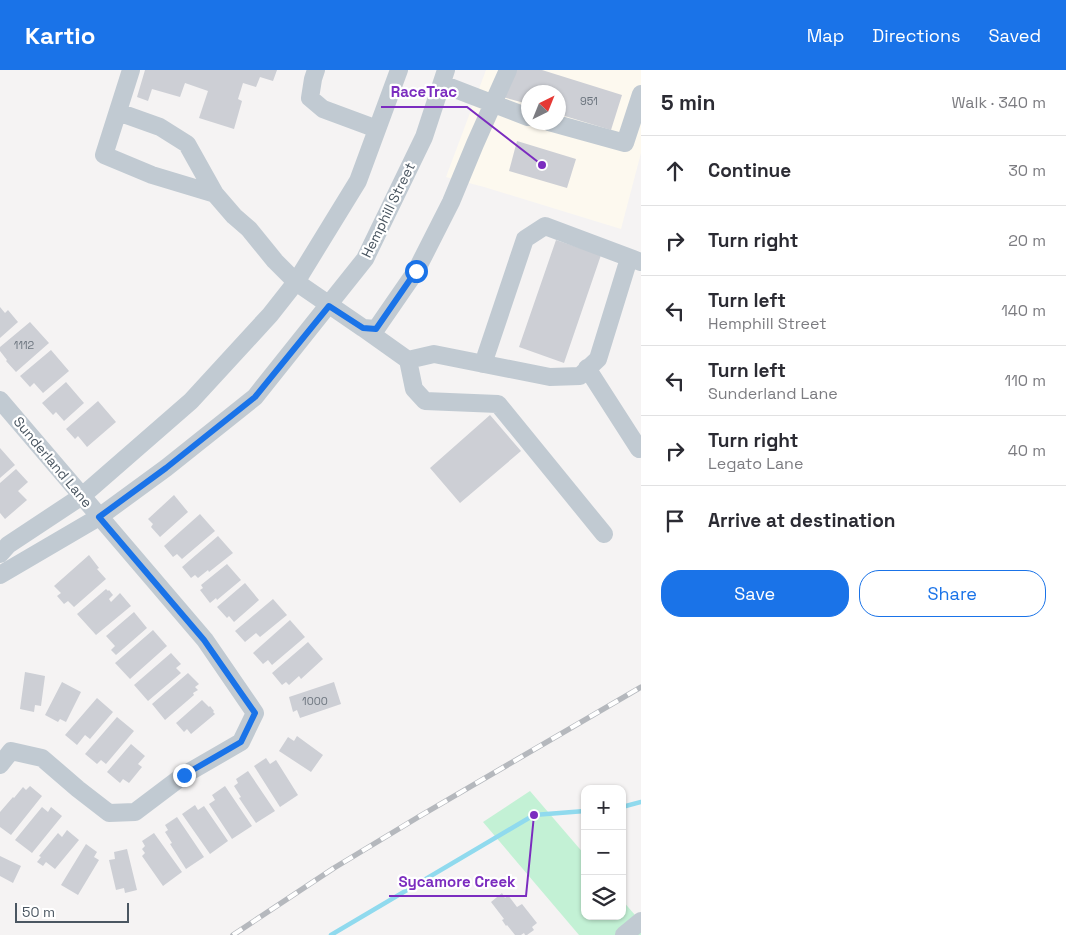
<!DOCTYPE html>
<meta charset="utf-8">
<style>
:root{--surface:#fff;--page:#f2f2f3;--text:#2b2b33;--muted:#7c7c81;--line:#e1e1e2;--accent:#1a73e8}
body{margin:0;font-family:"Space Grotesk",sans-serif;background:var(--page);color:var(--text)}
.controls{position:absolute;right:15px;bottom:15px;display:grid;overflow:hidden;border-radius:10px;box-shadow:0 1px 4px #0004}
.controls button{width:45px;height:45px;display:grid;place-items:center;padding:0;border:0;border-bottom:1px solid var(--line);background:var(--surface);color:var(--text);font:25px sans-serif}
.compass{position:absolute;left:521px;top:15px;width:45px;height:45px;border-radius:50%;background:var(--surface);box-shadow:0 1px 4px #0004;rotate:43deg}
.scale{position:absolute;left:15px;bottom:12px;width:114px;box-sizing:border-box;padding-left:5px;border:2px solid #4a5661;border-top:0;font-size:14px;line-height:18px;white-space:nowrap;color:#4a5661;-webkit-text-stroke:4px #fff;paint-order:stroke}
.stop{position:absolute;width:15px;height:15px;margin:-11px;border:4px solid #1a73e8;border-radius:50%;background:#fff}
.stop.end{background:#1a73e8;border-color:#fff;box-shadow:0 1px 5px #0008}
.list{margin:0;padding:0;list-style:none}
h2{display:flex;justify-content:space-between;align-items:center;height:65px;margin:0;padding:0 20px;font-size:21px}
h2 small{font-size:16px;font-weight:400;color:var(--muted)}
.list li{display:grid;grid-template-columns:32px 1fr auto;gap:15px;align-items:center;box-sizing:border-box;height:70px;padding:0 20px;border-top:1px solid var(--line)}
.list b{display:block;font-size:19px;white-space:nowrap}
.list p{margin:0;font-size:16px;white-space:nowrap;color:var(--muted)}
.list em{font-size:16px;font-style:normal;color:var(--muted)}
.actions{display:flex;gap:10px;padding:15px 20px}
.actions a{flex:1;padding:11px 0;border:1px solid var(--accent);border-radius:20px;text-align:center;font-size:18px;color:var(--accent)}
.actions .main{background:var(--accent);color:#fff}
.icon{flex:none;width:28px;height:28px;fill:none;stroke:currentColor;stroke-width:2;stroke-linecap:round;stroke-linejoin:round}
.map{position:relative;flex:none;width:641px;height:865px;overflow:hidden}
header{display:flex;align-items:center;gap:30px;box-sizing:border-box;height:70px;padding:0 25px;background:var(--accent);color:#fff}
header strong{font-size:24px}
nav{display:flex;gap:28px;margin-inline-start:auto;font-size:18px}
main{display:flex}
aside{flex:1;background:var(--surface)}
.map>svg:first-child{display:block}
.commercial{fill:#fdf9ef;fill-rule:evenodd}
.green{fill:#c3f1d5}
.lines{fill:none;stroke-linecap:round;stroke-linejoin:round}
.stream{stroke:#90daee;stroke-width:4.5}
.building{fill:#cdcfd5}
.minor{stroke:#c1cad2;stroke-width:18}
.rail-casing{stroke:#b5b8bd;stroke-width:5.5}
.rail{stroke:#fff;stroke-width:4;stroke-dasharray:11;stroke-linecap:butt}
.route{stroke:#1a73e8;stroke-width:6}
.labels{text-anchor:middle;stroke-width:4.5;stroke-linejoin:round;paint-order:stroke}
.number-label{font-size:11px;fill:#6b747e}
.street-label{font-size:14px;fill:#4a5661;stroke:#fff}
.leader{fill:none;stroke:#7b2cbf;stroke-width:2}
.callout-dot{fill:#7b2cbf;stroke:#fff;stroke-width:2}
.callout-label{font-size:15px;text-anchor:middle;font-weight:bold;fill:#7b2cbf;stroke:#fff;stroke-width:4.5;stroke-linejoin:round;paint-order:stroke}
</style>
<header>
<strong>Kartio</strong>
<nav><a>Map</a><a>Directions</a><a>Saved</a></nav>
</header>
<main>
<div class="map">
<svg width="641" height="865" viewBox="0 0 641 865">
<rect width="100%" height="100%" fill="#f5f3f3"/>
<!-- commercial -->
<path class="commercial" d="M486,0H641V83L621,159L484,117L446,107ZM528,22H558V52H528Z"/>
<!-- green -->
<path class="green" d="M530,721L585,785V846H622V830L641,852V865H579L483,752Z"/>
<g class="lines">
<!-- stream -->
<path class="stream" d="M622,737L641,732
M331,865L534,745L585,741"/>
</g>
<!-- building -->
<path class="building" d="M145,0H277L273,11L260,7L256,17L243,13L238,29L242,31L234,59L199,48L208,21L185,13L180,27L152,19L148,31L137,27Z
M511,0H542L622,25L611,60L558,44V22H528V34L503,27Z
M517,71L576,89L567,118L509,101Z
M556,170L601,185L564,293L519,277Z
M0,237L5,243L8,240L18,252L0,268Z
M30,252L49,273L16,302L6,291L7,290L0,281V277Z
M51,280L69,301L43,323L34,313L30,317L20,306Z
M66,312L84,333L64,351L56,342L53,345L42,333Z
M98,331L116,352L87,377L78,366L75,369L66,359Z
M490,345L521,381L460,433L430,398Z
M0,378L15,395L0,408Z
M16,399L28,412L18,421L27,430L5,449L0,443V413Z
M174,425L188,442L160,467L151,457L153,454L148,449Z
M200,444L215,461L182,489L177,484L173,487L164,476Z
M218,466L233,483L209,502L208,500L198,508L195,505L191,508L182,497Z
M89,485L99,498L97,499L106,509L74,537L68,531L64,534L57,526L61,523L54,516Z
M227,494L241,510L217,530L216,528L210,533L200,520L203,518L201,515Z
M245,513L259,530L234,552L229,546L227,548L217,537Z
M106,519L108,521L109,520L113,525L109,529L111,532L120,523L131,536L96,565L77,544Z
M273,529L287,545L260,567L256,563L245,572L235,561Z
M134,542L147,558L116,585L111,580L115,576L106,566Z
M290,550L305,567L272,595L268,590L263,594L253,583Z
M153,560L167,576L130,609L115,593Z
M308,572L323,589L301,609L299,606L289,615L286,612L282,615L272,603Z
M171,583L181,594L176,598L181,603L148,631L134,615Z
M25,602L45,606L41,636L35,635L34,642L20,639Z
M188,603L199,614L195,617L198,620L193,623L194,625L165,650L152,634Z
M62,612L81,622L66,652L60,649L58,652L45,645Z
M334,612L341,634L300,648L297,640L293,642L289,627Z
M97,628L113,642L90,669L85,665L77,675L65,665Z
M202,630L209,637L210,636L214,641L213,642L215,644L191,664L187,659L184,662L176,653Z
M117,647L134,661L106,694L101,690L97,694L85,684Z
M297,666L323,685L311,702L279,681L288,667L294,671Z
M131,674L145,686L138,694L142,697L129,713L123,709L120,713L107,702Z
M266,688L270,694L276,690L298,725L280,737L254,696Z
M248,701L275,741L256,753L239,728L241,727L234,716L238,713L236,709Z
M30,716L42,726L11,765L0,757V742L13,727L14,728L23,717L26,720Z
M225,716L252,756L232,769L209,734L215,730L212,725Z
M195,735L198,740L204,736L228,771L210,784L182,744Z
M42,737L48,742L51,737L62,746L32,783L15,770Z
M177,747L204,787L186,799L170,774L172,773L165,762L168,760L165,755Z
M67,760L79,770L55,799L46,792L43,796L37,792L41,787L39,786L58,763L62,767Z
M154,763L182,802L163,816L142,786L145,783L142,779L145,776L142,771Z
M86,774L97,782L94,787L99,790L78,825L61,815Z
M127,779L137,820L125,823L124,818L116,820L109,790L115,789L114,782Z
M0,786L21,796L13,813L0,806Z
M502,823L505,828L508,825L517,837L522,834L537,853L532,857L534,860L527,865H525L524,863L521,865H515L507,855L506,856L502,850L504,849L491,832Z"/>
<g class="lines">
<!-- minor -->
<path class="minor" d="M131,0L104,85L152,105L215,124L234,146L249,159L275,191L296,212L363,258L376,259L416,201L451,132L475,74L508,0
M316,0L313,9L310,28L323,39L377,59
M442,14L528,47
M118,42L160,57L187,74L215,124
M549,52L625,73L641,24
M363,258L408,290L434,284L550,307L580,306L598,289L627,195L633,189L641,192
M408,290L414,319L425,331L498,334L604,464
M483,294L525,169L545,156L633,189
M587,298L639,379L641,378
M0,330L205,570L255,643L241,672L184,705L135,742L109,743L78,719L42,688L11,681L0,695
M0,484L8,475L82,426L191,331L270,245L296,212L358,111L399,0
M0,505L99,447L166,398L255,327L365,189L424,67L446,0
M624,865L641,851"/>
<defs>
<path id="rail" d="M233,865L334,798L420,746L641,617"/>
</defs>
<!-- rail casing -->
<use href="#rail" class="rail-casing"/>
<!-- rail -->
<use href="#rail" class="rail"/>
</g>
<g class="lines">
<!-- route -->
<path class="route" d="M184,705L241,672L255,643L204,570L99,447L166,398L255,327L329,236L363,258L376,259L416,201"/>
</g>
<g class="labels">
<!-- number labels -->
<g class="number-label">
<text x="589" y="35">951</text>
<text x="24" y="279">1112</text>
<text x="315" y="635">1000</text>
</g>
<!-- street labels -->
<g class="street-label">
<text transform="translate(388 140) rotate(-64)" y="5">Hemphill Street</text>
<text transform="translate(53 392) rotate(50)" y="5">Sunderland Lane</text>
</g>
</g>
<!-- callouts -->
<path class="leader" d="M542 95L467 37H381M534 745L526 826H389"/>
<g class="callout-dot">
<circle cx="542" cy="95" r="5"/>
<circle cx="534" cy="745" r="5"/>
</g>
<g class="callout-label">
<text x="424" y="27">RaceTrac</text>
<text x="457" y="817">Sycamore Creek</text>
</g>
</svg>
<div class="controls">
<button>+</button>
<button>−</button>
<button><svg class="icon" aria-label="layers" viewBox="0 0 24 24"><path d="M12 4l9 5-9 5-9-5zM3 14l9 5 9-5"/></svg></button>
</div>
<svg class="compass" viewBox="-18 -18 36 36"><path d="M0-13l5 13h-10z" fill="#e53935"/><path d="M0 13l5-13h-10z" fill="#7c7c81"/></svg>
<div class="scale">50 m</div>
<div class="stop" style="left:416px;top:201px"></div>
<div class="stop end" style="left:184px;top:705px"></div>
</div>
<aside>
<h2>5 min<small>Walk · 340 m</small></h2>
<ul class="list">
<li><svg class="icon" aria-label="ahead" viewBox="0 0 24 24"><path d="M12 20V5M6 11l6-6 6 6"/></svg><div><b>Continue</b></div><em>30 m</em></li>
<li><svg class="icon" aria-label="right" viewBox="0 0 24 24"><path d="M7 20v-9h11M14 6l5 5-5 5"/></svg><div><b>Turn right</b></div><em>20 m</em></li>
<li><svg class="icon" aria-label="left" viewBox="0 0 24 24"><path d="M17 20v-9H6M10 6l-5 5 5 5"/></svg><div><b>Turn left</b><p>Hemphill Street</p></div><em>140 m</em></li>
<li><svg class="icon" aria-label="left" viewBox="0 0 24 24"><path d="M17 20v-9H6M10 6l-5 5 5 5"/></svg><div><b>Turn left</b><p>Sunderland Lane</p></div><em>110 m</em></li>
<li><svg class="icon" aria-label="right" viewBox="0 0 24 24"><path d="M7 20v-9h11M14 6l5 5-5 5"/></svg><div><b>Turn right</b><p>Legato Lane</p></div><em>40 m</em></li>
<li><svg class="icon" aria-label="arrive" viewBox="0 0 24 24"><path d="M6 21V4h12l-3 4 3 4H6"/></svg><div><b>Arrive at destination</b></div></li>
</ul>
<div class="actions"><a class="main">Save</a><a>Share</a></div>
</aside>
</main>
